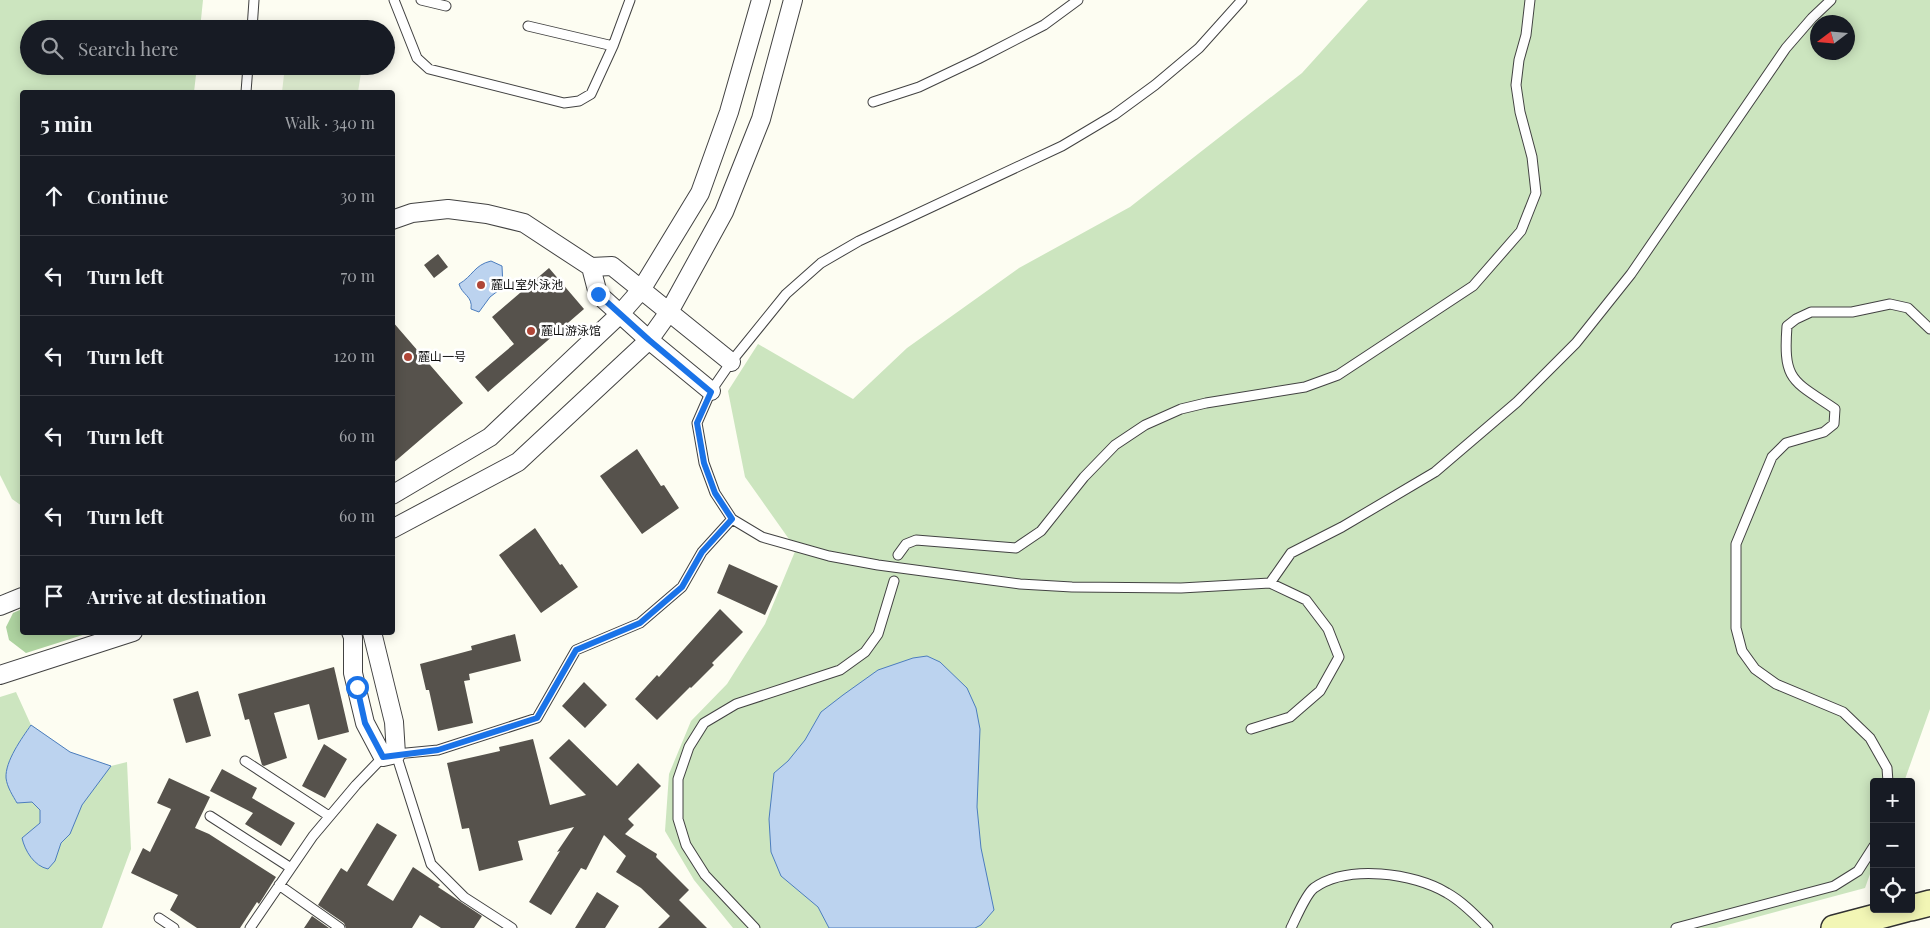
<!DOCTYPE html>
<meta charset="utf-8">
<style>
:root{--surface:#171b24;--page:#20242c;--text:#f1f3f6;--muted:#9ea1a6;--line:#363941}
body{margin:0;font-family:"Playfair Display","Noto Sans SC",serif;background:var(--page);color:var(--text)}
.controls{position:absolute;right:15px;bottom:15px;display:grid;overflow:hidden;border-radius:5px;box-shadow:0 2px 12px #0003}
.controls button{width:45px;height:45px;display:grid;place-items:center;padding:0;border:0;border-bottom:1px solid var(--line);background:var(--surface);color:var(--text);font:25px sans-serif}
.compass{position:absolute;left:1810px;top:15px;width:45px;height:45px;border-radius:50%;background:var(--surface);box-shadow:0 2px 12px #0003;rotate:254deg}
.stop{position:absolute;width:15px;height:15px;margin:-11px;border:4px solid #1a73e8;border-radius:50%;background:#fff}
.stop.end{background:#1a73e8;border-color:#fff;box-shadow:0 1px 5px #0008}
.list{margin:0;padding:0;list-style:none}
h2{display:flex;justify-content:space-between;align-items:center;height:65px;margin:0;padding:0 20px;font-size:21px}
h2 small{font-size:16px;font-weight:400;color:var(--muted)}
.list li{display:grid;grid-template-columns:32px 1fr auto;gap:15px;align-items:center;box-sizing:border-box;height:80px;padding:0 20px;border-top:1px solid var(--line)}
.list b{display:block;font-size:19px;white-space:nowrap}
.list em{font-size:16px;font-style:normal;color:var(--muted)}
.icon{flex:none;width:28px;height:28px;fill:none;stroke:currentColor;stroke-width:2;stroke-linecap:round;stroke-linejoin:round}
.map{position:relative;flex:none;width:1930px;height:928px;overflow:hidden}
.search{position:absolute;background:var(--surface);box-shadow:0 2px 12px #0003;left:20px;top:20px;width:375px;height:55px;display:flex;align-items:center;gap:12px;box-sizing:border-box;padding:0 18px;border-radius:28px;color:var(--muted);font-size:19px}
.panel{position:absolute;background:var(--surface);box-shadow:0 2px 12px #0003;left:20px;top:90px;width:375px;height:545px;border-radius:5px}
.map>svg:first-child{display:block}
.green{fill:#cce5bf;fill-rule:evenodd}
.forest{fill:#aed3a0}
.pitch{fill:#deedd0}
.water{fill:#bcd3ef;stroke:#4c7dbe}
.building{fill:#56524c}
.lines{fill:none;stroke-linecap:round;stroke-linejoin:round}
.service-casing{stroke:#424242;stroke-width:11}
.minor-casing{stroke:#424242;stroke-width:20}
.secondary-casing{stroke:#313131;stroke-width:28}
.service{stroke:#fff;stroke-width:9}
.minor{stroke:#fff;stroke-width:18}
.secondary{stroke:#f2f6b5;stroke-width:25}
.route{stroke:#1a73e8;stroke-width:6}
.poi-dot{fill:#af4637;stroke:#fff;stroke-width:2}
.labels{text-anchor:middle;stroke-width:5;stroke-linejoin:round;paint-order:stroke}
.poi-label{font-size:12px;fill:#0f0f0f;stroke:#fff;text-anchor:start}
</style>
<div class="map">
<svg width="1930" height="928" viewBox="0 0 1930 928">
<rect width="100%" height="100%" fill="#fdfdf2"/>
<!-- green -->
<path class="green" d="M0,0H203L200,29H29V66H197L194,92H22V506L12,499L0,475Z
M1368,0H1930V709L1904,782H1874V863L1865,888L1716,928H733L694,880L665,831L669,774L691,721L727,684L765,624L796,549L745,477L728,391L758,344L853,399L907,348L1019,268L1130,207L1302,73ZM1818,22H1848V52H1818Z
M16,692L31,725L70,752L111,766L127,762L131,849L102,928H0V697Z"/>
<!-- forest -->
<path class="forest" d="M22,609V632L89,633L26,653L9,640L6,627L13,613Z"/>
<!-- pitch -->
<path class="pitch" d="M288,23L357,29H287Z
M285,66H362L358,92H282Z"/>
<!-- water -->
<path class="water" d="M491,261L502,266L503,287L490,297L479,312L471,309C473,296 462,295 459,284C473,276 474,265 491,261Z
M927,656L940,662L967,688L976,708L980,729L977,807L981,848L994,910L981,925L975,928H829L818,907L781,876L771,852L769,819L774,773L788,761L805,740L821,712L843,695L878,670L913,658Z
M31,725L70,752L111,766L82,805L70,834L61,843L55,861L48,869C34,866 25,851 22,838L40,823V810L32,802L17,803C13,796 7,787 6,778C5,761 22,738 31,725Z"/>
<!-- building -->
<path class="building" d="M438,254L448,267L434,278L424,265Z
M549,268L584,309L488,392L475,377L514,344L492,317Z
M392,321L463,403L392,464Z
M637,449L661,486L664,485L679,508L642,534L600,476Z
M535,528L560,565L562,564L578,587L541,613L499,555Z
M729,564L778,586L765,615L717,593Z
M720,609L743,632L712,663L714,665L691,688L690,687L657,720L635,699L657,675L659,677Z
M515,634L521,661L469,674L470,680L464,681L473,723L438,731L429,690H426L420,664L472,650L471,646Z
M334,667L349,732L318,740L309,704L274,713L287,758L264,766L262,765L249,719L245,720L238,694Z
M584,682L607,705L585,728L562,706Z
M198,691L211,736L186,743L173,699Z
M533,739L550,805L586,795L549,758L569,739L617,786L638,763L661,786L628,819L634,825L625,834L657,854L656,857L689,890L679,900L707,928H658L670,916L641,888L616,872L626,856L604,835L586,870L581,868L551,915L529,902L560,851L557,852L574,827L518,841L523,860L479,871L469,828L462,829L447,763L500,751L499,747Z
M324,744L347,759L325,798L302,786Z
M222,769L257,788L252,798L295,823L281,846L245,824L253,813L210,791Z
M169,778L210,797L195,828L209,834L276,877L259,904L257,902L240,928H197L170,910L178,895L131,873L143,848L150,852L171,809L157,803Z
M377,823L397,835L367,885L393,901L413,867L440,885L438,887L482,916L474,928H441L420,915L412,928H346L344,923L318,905L341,868L347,872Z
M597,892L619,906L605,928H575Z
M312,916L329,928H304Z"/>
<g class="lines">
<defs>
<path id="service" d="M394,0L417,58L429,69L564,103L579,101L591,94L613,46L630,0
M421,0L446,6
M1242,0L1199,48L1155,85L1114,115L1062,146L859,241L821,263L786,294L731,362L711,391L697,423L704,463L715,493L732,519L762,537L829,556L878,565L1020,584L1072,587L1181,588L1270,583L1306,600L1328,629L1339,657L1320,691L1290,717L1251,729
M528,26L613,46
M252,29L254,0
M246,92L248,66
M873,102L919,87L978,59L1044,25L1078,0
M898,555L906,544L916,540L1016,548L1041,531L1084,477L1115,445L1145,425L1181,409L1206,403L1305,387L1338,375L1473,286L1521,231L1536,193L1532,157L1520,112L1516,85L1519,60L1526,35L1530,0
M1270,583L1291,553L1342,527L1435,472L1517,402L1576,343L1631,274L1786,48L1812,18L1831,0
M245,761L329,816
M1888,782L1887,768L1870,738L1843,712L1776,684L1755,669L1742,651L1736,628V544L1772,457L1786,443L1824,432L1834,424L1835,409C1792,380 1783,381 1787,326L1796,319L1811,312H1852L1890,304L1908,308L1930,329
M210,816L291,868
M279,885L340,928
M159,918L174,928
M250,928L313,836L356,785L383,757
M512,928L464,897L431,864L396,754L438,750L537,718L576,650L640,623L682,587L702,552L732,519
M755,928L705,875L686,845L678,819V779L689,747L704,723L736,704L840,670L865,652L878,634L894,581
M1291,928C1296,918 1306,894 1314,888C1348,864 1414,873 1447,893C1463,902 1476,916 1488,928
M1676,928L1834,886L1858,871L1874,846"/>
<path id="minor" d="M392,220L412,213L448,209L487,214L524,223L591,267
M711,391L649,340L598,294L591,267L612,266L731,362
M392,495L490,437L620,314L641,290L700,193L729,112L761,0
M392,529L518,462L649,340L669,312L724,212L761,119L793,0
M0,606L22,597
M351,632L353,637V673L365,723L383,757L396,754L394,722L372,632
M0,675L133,632"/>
<path id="secondary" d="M1911,908L1930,903
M1834,928L1906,909"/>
</defs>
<!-- service casing -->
<use href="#service" class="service-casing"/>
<!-- minor casing -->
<use href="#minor" class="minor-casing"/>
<!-- secondary casing -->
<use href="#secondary" class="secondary-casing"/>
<!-- service -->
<use href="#service" class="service"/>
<!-- minor -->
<use href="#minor" class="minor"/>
<!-- secondary -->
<use href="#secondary" class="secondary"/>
</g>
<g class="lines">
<!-- route -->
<path class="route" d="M357,687L365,723L383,757L438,750L537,718L576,650L640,623L682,587L702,552L732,519L715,493L704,463L697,423L711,392L649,340L598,294"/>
</g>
<!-- markers -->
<g class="poi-dot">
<circle cx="481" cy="285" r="5"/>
<circle cx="531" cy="331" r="5"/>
<circle cx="408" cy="357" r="5"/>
</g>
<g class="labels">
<!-- poi labels -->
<g class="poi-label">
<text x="491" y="289">麓山室外泳池</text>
<text x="541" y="335">麓山游泳馆</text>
<text x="418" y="361">麓山一号</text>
</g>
</g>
</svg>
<div class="controls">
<button>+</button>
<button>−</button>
<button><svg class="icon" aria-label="locate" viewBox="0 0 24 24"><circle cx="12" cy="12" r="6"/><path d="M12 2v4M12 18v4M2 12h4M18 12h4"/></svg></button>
</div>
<svg class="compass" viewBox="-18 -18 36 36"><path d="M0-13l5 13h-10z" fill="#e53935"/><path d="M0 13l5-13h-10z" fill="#9ea1a6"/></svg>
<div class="stop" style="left:357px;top:687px"></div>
<div class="stop end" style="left:598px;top:294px"></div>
<div class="search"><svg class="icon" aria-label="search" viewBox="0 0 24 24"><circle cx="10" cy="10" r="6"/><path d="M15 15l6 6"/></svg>Search here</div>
<section class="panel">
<h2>5 min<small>Walk · 340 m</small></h2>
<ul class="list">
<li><svg class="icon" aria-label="ahead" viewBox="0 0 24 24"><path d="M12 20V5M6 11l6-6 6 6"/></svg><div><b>Continue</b></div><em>30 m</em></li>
<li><svg class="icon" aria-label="left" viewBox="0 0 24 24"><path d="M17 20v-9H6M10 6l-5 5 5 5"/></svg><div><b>Turn left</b></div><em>70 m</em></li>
<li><svg class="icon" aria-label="left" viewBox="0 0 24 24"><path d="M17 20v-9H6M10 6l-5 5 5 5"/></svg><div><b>Turn left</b></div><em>120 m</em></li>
<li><svg class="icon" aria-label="left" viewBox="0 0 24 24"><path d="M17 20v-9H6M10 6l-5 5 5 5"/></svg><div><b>Turn left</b></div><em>60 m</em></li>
<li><svg class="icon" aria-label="left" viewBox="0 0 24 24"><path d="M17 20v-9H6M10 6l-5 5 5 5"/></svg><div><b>Turn left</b></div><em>60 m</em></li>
<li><svg class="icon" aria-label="arrive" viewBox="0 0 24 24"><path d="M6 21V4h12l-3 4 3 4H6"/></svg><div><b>Arrive at destination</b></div></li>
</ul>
</section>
</div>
